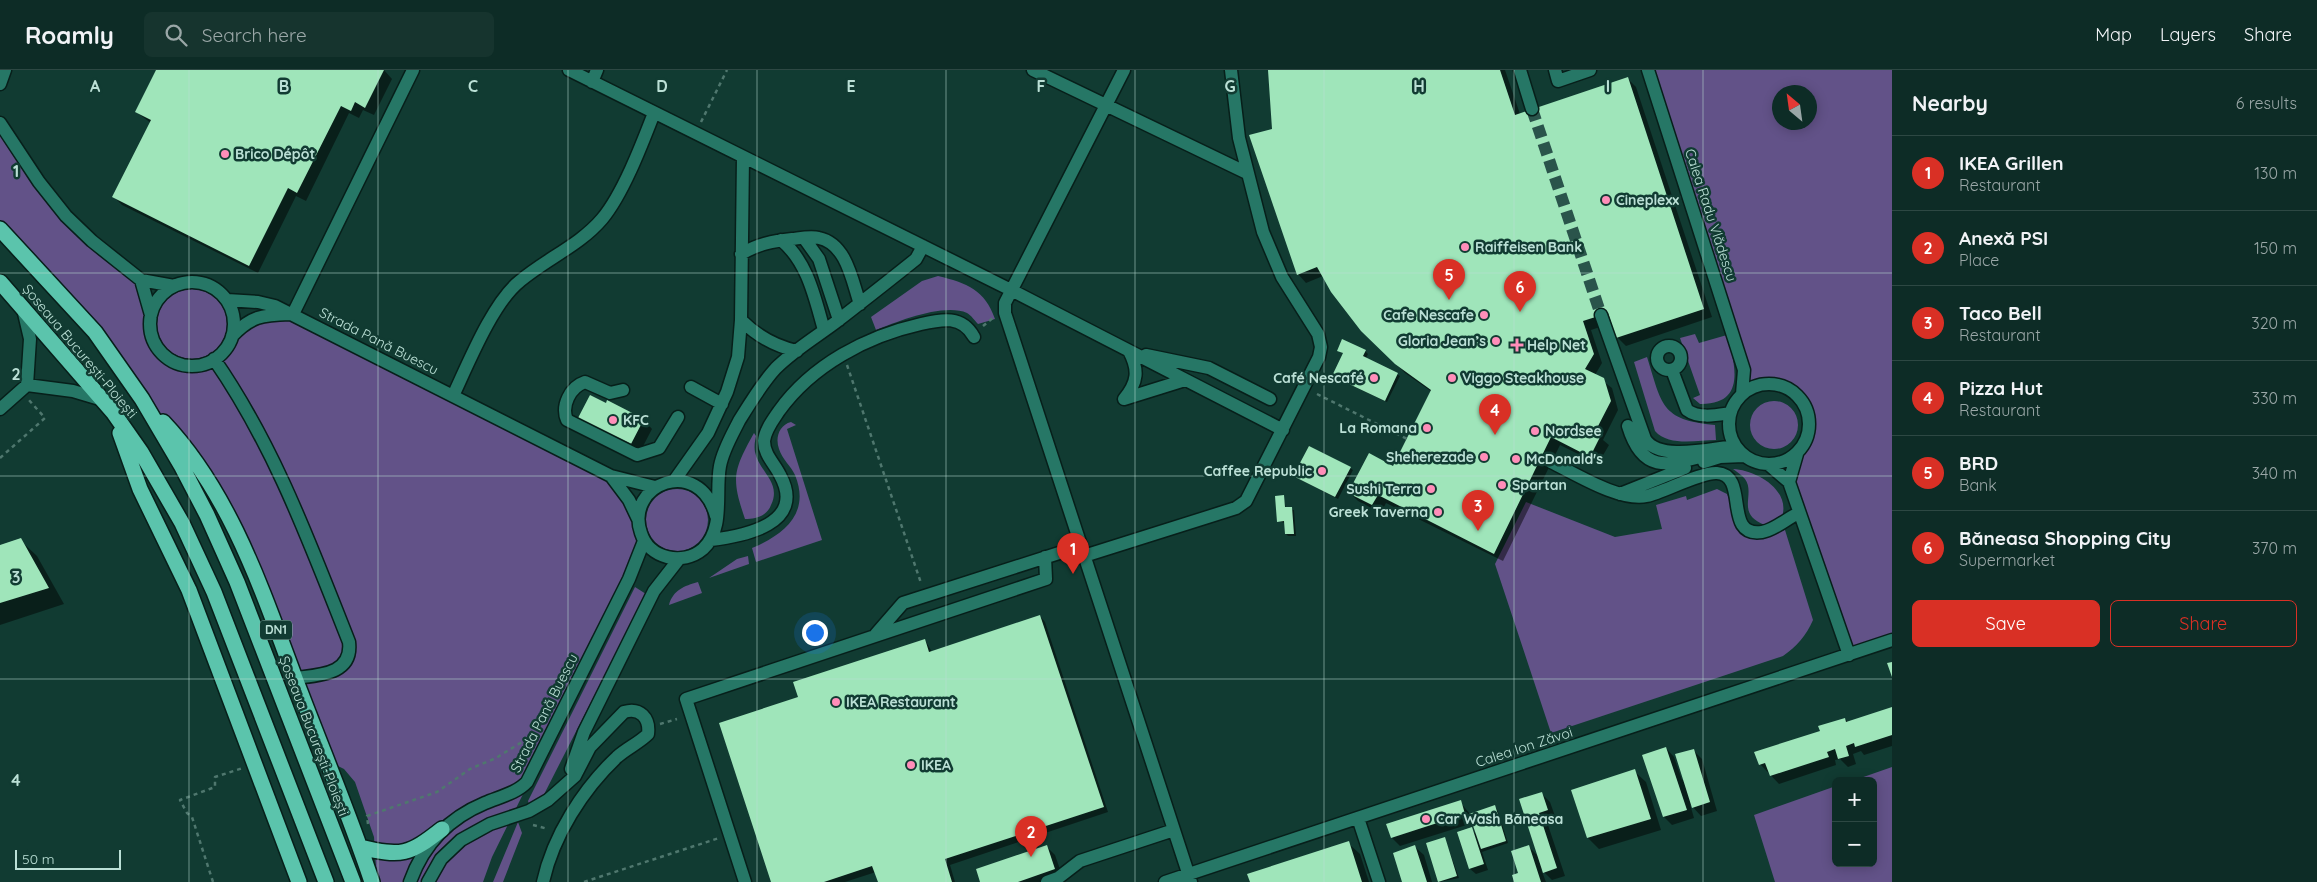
<!DOCTYPE html>
<meta charset="utf-8">
<style>
:root{--surface:#0d2c26;--page:#16342e;--text:#f1f3f6;--muted:#9aa7a7;--line:#2d4843;--accent:#d93025}
body{margin:0;font-family:Quicksand,sans-serif;background:var(--page);color:var(--text)}
.controls{position:absolute;right:15px;bottom:15px;display:grid;overflow:hidden;border-radius:8px;box-shadow:0 2px 12px #0003}
.controls button{width:45px;height:45px;display:grid;place-items:center;padding:0;border:0;border-bottom:1px solid var(--line);background:var(--surface);color:var(--text);font:25px sans-serif}
.compass{position:absolute;left:1772px;top:15px;width:45px;height:45px;border-radius:50%;background:var(--surface);box-shadow:0 2px 12px #0003;rotate:331deg}
.scale{position:absolute;left:15px;bottom:12px;width:106px;box-sizing:border-box;padding-left:5px;border:2px solid #bbe0d6;border-top:0;font-size:14px;line-height:18px;white-space:nowrap;color:#bbe0d6;-webkit-text-stroke:4px #113b32;paint-order:stroke}
.you{position:absolute;left:814px;top:562px;width:18px;height:18px;margin:-12px;border:4px solid #fff;border-radius:50%;background:#1a73e8;box-shadow:0 0 0 8px #1a73e833}
.badge{display:grid;place-items:center;width:32px;height:32px;border-radius:50%;background:var(--accent);color:#fff;font-size:16px;font-weight:700}
.pin{position:absolute;translate:-50% -41px;filter:drop-shadow(0 1px 2px #0008)}
.pin::after{content:'';position:absolute;top:26px;width:18px;height:15px;background:inherit;clip-path:polygon(0 0,100% 0,50% 100%)}
.list{margin:0;padding:0;list-style:none}
h2{display:flex;justify-content:space-between;align-items:center;height:65px;margin:0;padding:0 20px;font-size:21px}
h2 small{font-size:16px;font-weight:400;color:var(--muted)}
.list li{display:grid;grid-template-columns:32px 1fr auto;gap:15px;align-items:center;box-sizing:border-box;height:75px;padding:0 20px;border-top:1px solid var(--line)}
.list b{display:block;font-size:19px;white-space:nowrap}
.list p{margin:0;font-size:16px;white-space:nowrap;color:var(--muted)}
.list em{font-size:16px;font-style:normal;color:var(--muted)}
.actions{display:flex;gap:10px;padding:15px 20px}
.actions a{flex:1;padding:11px 0;border:1px solid var(--accent);border-radius:8px;text-align:center;font-size:18px;color:var(--accent)}
.actions .main{background:var(--accent);color:#fff}
.icon{flex:none;width:28px;height:28px;fill:none;stroke:currentColor;stroke-width:2;stroke-linecap:round;stroke-linejoin:round}
.map{position:relative;flex:none;width:1892px;height:812px;overflow:hidden}
header{display:flex;align-items:center;gap:30px;box-sizing:border-box;height:70px;padding:0 25px;background:var(--surface);border-bottom:1px solid var(--line)}
header strong{font-size:24px}
nav{display:flex;gap:28px;margin-inline-start:auto;font-size:18px}
.search{width:350px;height:45px;background:var(--page);display:flex;align-items:center;gap:12px;box-sizing:border-box;padding:0 18px;border-radius:8px;color:var(--muted);font-size:19px}
main{display:flex}
aside{flex:1;background:var(--surface)}
.map>svg:first-child{display:block}
.green{fill:#625288;fill-rule:evenodd}
.shadow{fill:#0007}
.building{fill:#9fe5ba}
.lines{fill:none;stroke-linecap:round;stroke-linejoin:round}
.minor-tunnel{stroke:#2a544b;stroke-width:12;stroke-dasharray:12 6;stroke-linecap:butt}
.minor-casing{stroke:#071f1a;stroke-width:15}
.highway-casing{stroke:#071f1a;stroke-width:18}
.path{stroke:#4f776e;stroke-width:2.5;stroke-dasharray:4 4;stroke-linecap:butt}
.minor{stroke:#267766;stroke-width:12}
.highway{stroke:#5bc4ac;stroke-width:15}
.grid{fill:none;stroke:#bbe0d6;stroke-width:1;stroke-opacity:0.55}
.poi-dot{fill:#ff8eb9;stroke:#113b32;stroke-width:2}
.labels{text-anchor:middle;stroke-width:5;stroke-linejoin:round;paint-order:stroke}
.shield{fill:#113b32;stroke:#88aea5;stroke-width:1}
.shield-label{font-size:12px;font-weight:bold;fill:#bbe0d6}
.poi-label{font-size:14px;font-weight:bold;fill:#bbe0d6;stroke:#113b32;text-anchor:start}
.street-label{font-size:14px;fill:#bbe0d6;stroke:#113b32}
.grid-label{font-size:16px;text-anchor:middle;font-weight:bold;fill:#bbe0d6;stroke:#113b32;stroke-width:5;stroke-linejoin:round;paint-order:stroke}
</style>
<header>
<strong>Roamly</strong>
<div class="search"><svg class="icon" aria-label="search" viewBox="0 0 24 24"><circle cx="10" cy="10" r="6"/><path d="M15 15l6 6"/></svg>Search here</div>
<nav><a>Map</a><a>Layers</a><a>Share</a></nav>
</header>
<main>
<div class="map">
<svg width="1892" height="812" viewBox="0 0 1892 812">
<rect width="100%" height="100%" fill="#113b32"/>
<!-- green -->
<path class="green" d="M1648,0H1892V570L1849,585L1783,392C1833,368 1802,294 1749,319ZM1780,22H1810V52H1780Z
M0,53C13,72 24,96 40,113C63,139 91,162 116,187C123,194 135,202 141,210C159,240 137,294 191,296C228,297 223,264 245,254C258,248 278,247 293,244L611,406L640,462L629,509L492,787L483,812H377L374,767L355,712L344,699L326,690L295,608L202,398L0,159Z
M938,206C967,213 985,220 995,249L978,254C975,251 971,245 967,243C944,233 899,251 876,260L871,247L922,211Z
M157 254a35 35 0 1 1 70 0a35 35 0 1 1-70 0Z
M1695,264L1699,273L1727,265C1735,294 1747,335 1700,334L1693,328L1700,325L1680,268Z
M1647,287C1662,334 1660,350 1715,355L1716,370C1698,370 1669,377 1655,361L1634,292Z
M1750 355a24 24 0 1 1 48 0a24 24 0 1 1-48 0Z
M791,352L796,355L787,359L822,470L756,492L752,478C783,465 811,444 795,405C791,396 782,389 779,379C775,368 779,355 791,352Z
M754,363L756,366C755,371 754,376 755,382C759,402 782,412 771,435C767,446 756,449 745,449C731,408 733,401 754,363Z
M1733,399C1755,400 1791,419 1782,447L1765,455C1735,444 1756,424 1745,409C1742,405 1737,402 1733,399Z
M1717,419L1727,424L1731,434L1756,466L1785,460L1813,550C1806,566 1797,576 1783,586L1551,663L1495,494L1526,432L1615,467L1662,459L1656,435L1686,426L1687,430Z
M646 450a31 31 0 1 1 62 0a31 31 0 1 1-62 0Z
M748,486L749,494L709,508L737,489Z
M698,512L702,523L669,535C673,520 684,516 698,512Z
M635,517L646,524L533,746L528,731Z
M1892,697V812H1775L1754,745L1836,716V793H1873V711H1852Z
M518,752L522,763L503,812H493Z"/>
<!-- shadow -->
<path class="shadow" d="M157,0H384L392,9L374,45L363,40L359,48L349,43L306,131L296,126L258,203L122,135L114,127L151,53L136,42Z
M1269,0H1505L1520,44L1628,9L1636,17L1712,247L1626,276L1617,267L1612,253L1591,260L1602,293L1595,305L1612,318L1618,340L1603,370L1609,375L1598,394L1560,375L1503,491L1386,433L1381,443L1358,431L1350,423L1393,397L1432,322L1405,303L1362,260L1323,206L1306,213L1298,204L1273,60Z
M1343,271L1365,281L1368,284L1366,288L1400,306L1387,332L1336,308L1344,284L1339,280Z
M608,332L644,350L652,359L640,382L585,353L579,348Z
M1350,398L1353,400L1338,429L1297,408Z
M1283,427L1286,438L1294,440L1296,466H1288L1286,464L1285,453L1278,451Z
M20,470L37,486L64,534L0,555V476Z
M1040,546L1045,552L1108,742L950,795L955,812H879L876,802L845,812H773L799,628L925,570L932,582Z
M1892,638V676L1864,685L1861,681L1853,684L1856,694L1848,697L1840,689L1835,690L1836,695L1779,714L1760,694L1845,649L1849,653Z
M1666,678L1674,687L1682,710L1684,709L1693,680L1702,689L1717,741L1701,746L1690,734L1694,748L1672,755L1664,747L1644,686Z
M1634,701L1646,712L1661,760L1599,779L1588,768Z
M1541,723L1550,732L1556,749L1547,752L1565,806L1552,810L1541,799L1546,812H1516L1528,776L1539,787L1521,730Z
M1460,732L1470,744L1494,737L1497,739L1508,773L1482,782L1488,800L1476,804L1470,799L1471,759L1477,765L1473,753L1400,776L1392,768Z
M1445,769L1459,808L1439,812L1427,774Z
M1348,773L1360,784L1369,812H1251Z
M1047,777L1055,785L1063,808L1050,812H982Z
M1415,777L1424,785L1432,812H1403Z"/>
<!-- building -->
<path class="building" d="M156,0H384L365,38L355,32L351,41L341,36L297,123L288,118L249,196L112,127L151,50L135,42Z
M1268,0H1500L1515,45L1628,7L1704,239L1616,268L1608,243L1583,251L1594,284L1585,299L1604,308L1611,331L1595,362L1601,365L1590,387L1551,367L1494,484L1378,425L1372,435L1348,423L1369,383L1393,396L1431,320L1395,294L1361,261L1331,222L1317,197L1297,205L1249,65L1272,59Z
M1342,269L1366,280L1363,286L1398,303L1385,331L1332,306L1343,283L1337,281Z
M590,325L606,333L607,330L644,349L631,374L608,363L606,366L583,354L584,351L578,348Z
M1309,376L1351,397L1335,427L1293,406Z
M1284,425L1285,437H1292L1294,464H1285L1284,451L1277,452L1275,426Z
M21,468L49,518L0,533V475Z
M1040,545L1104,737L945,789L952,812H878L872,796L824,812H771L719,653L798,627L793,612L925,569L929,582Z
M1892,592V607L1887,593Z
M1892,637V665L1855,677L1854,673L1846,676L1849,686L1838,689L1835,679L1827,682L1829,687L1770,706L1765,693L1759,695L1754,682L1820,661L1818,656L1845,648L1846,652Z
M1666,677L1687,740L1663,747L1642,685Z
M1694,679L1710,732L1692,738L1675,684Z
M1635,699L1651,749L1587,768L1571,720Z
M1542,722L1548,740L1539,743L1557,798L1543,803L1519,729Z
M1461,730L1465,744L1391,768L1386,754Z
M1495,735L1506,771L1481,779L1469,744Z
M1472,757L1484,794L1469,799L1457,762Z
M1445,767L1457,806L1438,812L1426,773Z
M1349,771L1362,812H1250L1247,804Z
M1047,775L1055,799L1018,812H980L976,799Z
M1415,775L1427,812H1402L1393,783Z
M1529,775L1541,812H1514L1512,805L1518,803L1511,781Z"/>
<g class="lines">
<!-- minor-tunnel -->
<path class="minor-tunnel" d="M1532,39L1601,245"/>
<defs>
<path id="minor" d="M569,0L1011,220L1283,360
M1033,0L1247,103
M1124,0L1005,233V243L1191,812
M1520,0L1532,39
M1555,0L1558,11L1590,0
M1648,0L1744,300L1742,324
M592,12L597,0
M0,14L5,0
M0,53L39,112L66,146L92,171L141,210L174,216
M804,168L819,189L839,250
M781,170C808,192 815,229 824,260
M741,184C758,174 773,171 792,169C801,168 811,166 819,168C847,174 852,211 860,234
M141,210L151,245
M150 254a42 42 0 1 1 84 0a42 42 0 1 1-84 0Z
M227,230L258,232L275,236L611,406L655,417
M293,244L413,0
M1601,245L1645,369C1659,392 1712,378 1735,376
M741,250C757,266 774,276 797,281
M232,266C251,246 262,245 290,244
M1657 288a12 12 0 1 1 24 0a12 12 0 1 1-24 0Z
M1129,281C1139,300 1138,312 1124,329L1185,310
M1146,285L1209,298L1270,329
M214,289C275,377 310,474 349,572C353,605 318,605 295,608
M1672,300L1687,340C1699,349 1717,345 1730,343
M1729 354a40 40 0 1 1 80 0a40 40 0 1 1-80 0Z
M27,315L73,321L103,330
M691,317L722,334
M623,320L610,323L585,312C570,317 561,336 567,350L637,385L659,378L678,347
M453,326C468,294 493,232 520,211C546,189 580,175 602,149C623,124 642,74 654,43
M0,339L27,315L30,269L23,239
M1628,356C1643,406 1670,395 1711,384
M1551,392C1576,404 1620,432 1647,426C1664,422 1701,402 1717,403C1750,405 1722,468 1762,462C1775,460 1787,448 1799,443
M1704,392L1720,387L1744,386
M1768,394L1789,412L1849,585
M611,406L629,430L638,449
M674,411L708,363L727,322L738,287L741,250L743,87
M1789,412L1797,384
M1620,424L1685,398
M716,446C699,384 624,414 641,463C649,489 683,496 703,479C725,459 715,422 720,396C723,380 732,365 739,351C750,333 762,313 776,298C794,280 816,267 836,252C863,231 890,210 916,189L923,176
M711,470C744,466 807,454 780,405C775,394 764,385 764,371C765,360 773,350 779,341C812,295 867,266 921,254C942,249 962,245 974,267
M1084,486L1214,445L1236,438L1246,431L1319,287L1321,277L1318,264L1282,207L1263,162L1239,68L1231,0
M876,564L903,533L1081,476
M571,699L584,662L654,521L679,489
M1358,748L1379,812
M410,812C423,775 449,748 485,733C499,727 517,723 527,712L629,509L644,471
M428,812L441,789L461,770L490,754L529,741L548,730L575,706L590,677L624,642C640,637 650,648 648,664C639,673 627,678 617,687C583,719 553,766 543,812
M745,812L686,629L1046,509L1045,487
M1047,812L1058,808L1080,791L1174,760
M1165,812L1892,570"/>
<path id="highway" d="M0,159L95,262L142,329L182,397L207,445L237,512L353,812
M0,212L113,342L141,382L182,453L214,522L326,812
M163,352C234,427 265,530 301,624C325,687 351,749 372,812
M120,363L140,419L189,520L299,812
M360,777C402,787 409,785 442,759"/>
</defs>
<!-- minor casing -->
<use href="#minor" class="minor-casing"/>
<!-- highway casing -->
<use href="#highway" class="highway-casing"/>
<!-- path -->
<path class="path" d="M701,52L727,0
M983,256L994,247
M847,295L921,513
M1317,324L1407,369
M0,388L45,348L28,329
M660,654L677,649
M368,754L367,746L437,722L470,699L496,688L535,664
M533,755L548,759
M213,812L192,747L187,743L180,730L215,717V707L243,698
M584,812L719,768"/>
<!-- minor -->
<use href="#minor" class="minor"/>
<!-- highway -->
<use href="#highway" class="highway"/>
</g>
<!-- grid -->
<path class="grid" d="M189,0V812M378,0V812M568,0V812M757,0V812M946,0V812M1135,0V812M1324,0V812M1514,0V812M1703,0V812M0,203H1892M0,406H1892M0,609H1892"/>
<!-- markers -->
<g class="poi-dot">
<circle cx="225" cy="84" r="5"/>
<circle cx="1606" cy="130" r="5"/>
<circle cx="1465" cy="177" r="5"/>
<circle cx="1484" cy="245" r="5"/>
<circle cx="1496" cy="271" r="5"/>
<path d="M1514.5 267.5h5v5h5v5h-5v5h-5v-5h-5v-5h5z"/>
<circle cx="1374" cy="308" r="5"/>
<circle cx="1452" cy="308" r="5"/>
<circle cx="613" cy="350" r="5"/>
<circle cx="1427" cy="358" r="5"/>
<circle cx="1535" cy="361" r="5"/>
<circle cx="1484" cy="387" r="5"/>
<circle cx="1516" cy="389" r="5"/>
<circle cx="1322" cy="401" r="5"/>
<circle cx="1502" cy="415" r="5"/>
<circle cx="1431" cy="419" r="5"/>
<circle cx="1438" cy="442" r="5"/>
<circle cx="836" cy="632" r="5"/>
<circle cx="911" cy="695" r="5"/>
<circle cx="1426" cy="749" r="5"/>
</g>
<g class="labels">
<!-- shield labels -->
<rect class="shield" x="260" y="550.5" width="32" height="19" rx="4"/>
<g class="shield-label">
<text x="276" y="564">DN1</text>
</g>
<!-- poi labels -->
<g class="poi-label">
<text x="235" y="89">Brico Dépôt</text>
<text x="1616" y="135">Cineplexx</text>
<text x="1475" y="182">Raiffeisen Bank</text>
<text x="1474" y="250" text-anchor="end">Cafe Nescafe</text>
<text x="1486" y="276" text-anchor="end">Gloria Jean’s</text>
<text x="1527" y="280">Help Net</text>
<text x="1364" y="313" text-anchor="end">Café Nescafé</text>
<text x="1462" y="313">Viggo Steakhouse</text>
<text x="623" y="355">KFC</text>
<text x="1417" y="363" text-anchor="end">La Romana</text>
<text x="1545" y="366">Nordsee</text>
<text x="1474" y="392" text-anchor="end">Sheherezade</text>
<text x="1526" y="394">McDonald's</text>
<text x="1312" y="406" text-anchor="end">Caffee Republic</text>
<text x="1512" y="420">Spartan</text>
<text x="1421" y="424" text-anchor="end">Sushi Terra</text>
<text x="1428" y="447" text-anchor="end">Greek Taverna</text>
<text x="846" y="637">IKEA Restaurant</text>
<text x="921" y="700">IKEA</text>
<text x="1436" y="754">Car Wash Băneasa</text>
</g>
<!-- street labels -->
<g class="street-label">
<text transform="translate(1711 145) rotate(72)" y="5">Calea Radu Vlădescu</text>
<text transform="translate(379 271) rotate(27)" y="5">Strada Pană Buescu</text>
<text transform="translate(80 281) rotate(50)" y="5">Șoseaua București-Ploiești</text>
<text transform="translate(544 643) rotate(-63)" y="5">Strada Pană Buescu</text>
<text transform="translate(314 666) rotate(69)" y="5">Șoseaua București-Ploiești</text>
<text transform="translate(1524 677) rotate(-18)" y="5">Calea Ion Zăvoi</text>
</g>
</g>
<g class="grid-label">
<text x="95" y="22">A</text>
<text x="284" y="22">B</text>
<text x="473" y="22">C</text>
<text x="662" y="22">D</text>
<text x="851" y="22">E</text>
<text x="1041" y="22">F</text>
<text x="1230" y="22">G</text>
<text x="1419" y="22">H</text>
<text x="1608" y="22">I</text>
<text x="16" y="107">1</text>
<text x="16" y="310">2</text>
<text x="16" y="513">3</text>
<text x="16" y="716">4</text>
</g>
</svg>
<div class="controls">
<button>+</button>
<button>−</button>
</div>
<svg class="compass" viewBox="-18 -18 36 36"><path d="M0-13l5 13h-10z" fill="#e53935"/><path d="M0 13l5-13h-10z" fill="#9aa7a7"/></svg>
<div class="scale">50 m</div>
<div class="you"></div>
<div class="pin badge" style="left:1073px;top:504px">1</div>
<div class="pin badge" style="left:1031px;top:787px">2</div>
<div class="pin badge" style="left:1478px;top:461px">3</div>
<div class="pin badge" style="left:1495px;top:365px">4</div>
<div class="pin badge" style="left:1449px;top:230px">5</div>
<div class="pin badge" style="left:1520px;top:242px">6</div>
</div>
<aside>
<h2>Nearby<small>6 results</small></h2>
<ul class="list">
<li><span class="badge">1</span><div><b>IKEA Grillen</b><p>Restaurant</p></div><em>130 m</em></li>
<li><span class="badge">2</span><div><b>Anexă PSI</b><p>Place</p></div><em>150 m</em></li>
<li><span class="badge">3</span><div><b>Taco Bell</b><p>Restaurant</p></div><em>320 m</em></li>
<li><span class="badge">4</span><div><b>Pizza Hut</b><p>Restaurant</p></div><em>330 m</em></li>
<li><span class="badge">5</span><div><b>BRD</b><p>Bank</p></div><em>340 m</em></li>
<li><span class="badge">6</span><div><b>Băneasa Shopping City</b><p>Supermarket</p></div><em>370 m</em></li>
</ul>
<div class="actions"><a class="main">Save</a><a>Share</a></div>
</aside>
</main>
